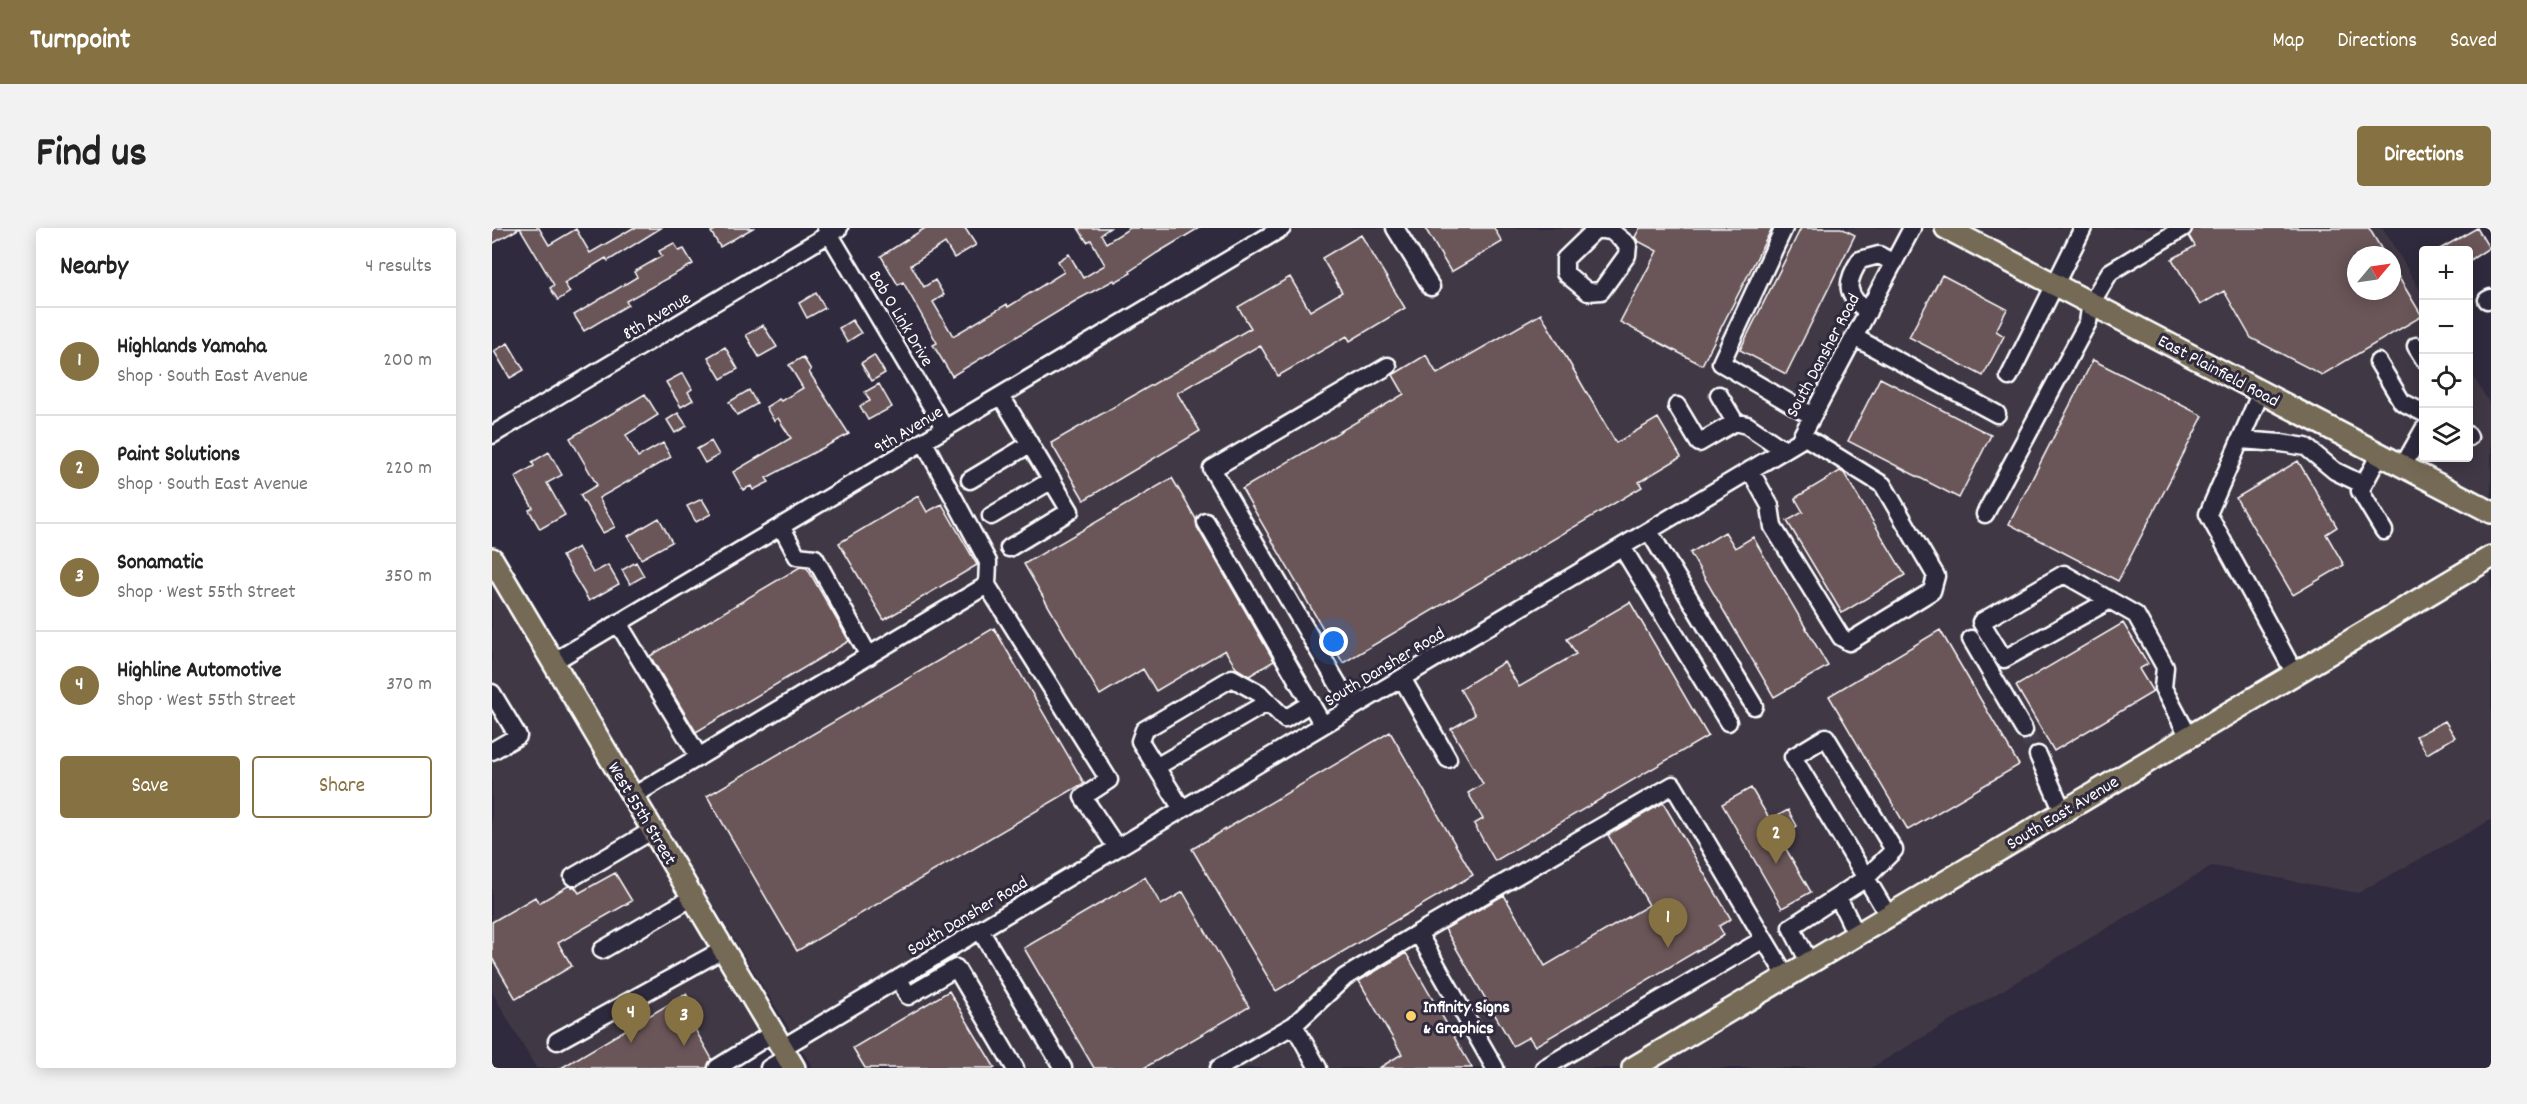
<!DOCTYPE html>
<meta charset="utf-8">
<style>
:root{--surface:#fff;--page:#f2f2f2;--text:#222;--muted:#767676;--line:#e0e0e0;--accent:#857141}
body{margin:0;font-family:Dekko,sans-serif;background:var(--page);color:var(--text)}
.controls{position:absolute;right:18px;top:18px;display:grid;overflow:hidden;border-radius:6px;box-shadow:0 3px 15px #0003}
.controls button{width:54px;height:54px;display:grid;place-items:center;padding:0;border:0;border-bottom:2px solid var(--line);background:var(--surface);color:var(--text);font:30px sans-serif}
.compass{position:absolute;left:1855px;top:18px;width:54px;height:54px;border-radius:50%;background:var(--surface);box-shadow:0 3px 15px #0003;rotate:61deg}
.you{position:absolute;left:842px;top:414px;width:21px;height:21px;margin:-15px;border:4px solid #fff;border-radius:50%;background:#1a73e8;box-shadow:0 0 0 9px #1a73e833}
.badge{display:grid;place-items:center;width:39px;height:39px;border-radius:50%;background:var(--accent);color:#fff;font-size:20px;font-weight:700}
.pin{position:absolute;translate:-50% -50px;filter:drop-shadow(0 2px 3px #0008)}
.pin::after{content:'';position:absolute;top:32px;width:21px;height:18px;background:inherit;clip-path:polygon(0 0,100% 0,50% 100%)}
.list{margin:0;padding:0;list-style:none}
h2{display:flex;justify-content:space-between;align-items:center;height:78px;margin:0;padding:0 24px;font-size:26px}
h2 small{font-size:20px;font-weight:400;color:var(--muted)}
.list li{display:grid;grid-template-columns:39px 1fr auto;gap:18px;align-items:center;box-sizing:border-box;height:108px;padding:0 24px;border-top:2px solid var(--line)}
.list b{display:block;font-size:22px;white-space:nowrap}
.list p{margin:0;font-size:20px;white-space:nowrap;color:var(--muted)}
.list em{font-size:20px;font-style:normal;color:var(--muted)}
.actions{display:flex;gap:12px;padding:18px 24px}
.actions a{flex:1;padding:14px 0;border:2px solid var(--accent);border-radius:6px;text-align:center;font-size:21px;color:var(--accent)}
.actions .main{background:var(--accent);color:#fff}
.icon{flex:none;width:33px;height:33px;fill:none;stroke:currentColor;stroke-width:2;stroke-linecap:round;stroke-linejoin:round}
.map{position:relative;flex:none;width:1999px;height:840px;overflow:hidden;border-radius:6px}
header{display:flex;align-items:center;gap:36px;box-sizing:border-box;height:84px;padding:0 30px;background:var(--accent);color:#fff}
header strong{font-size:28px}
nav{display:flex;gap:33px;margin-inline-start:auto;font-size:21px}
.intro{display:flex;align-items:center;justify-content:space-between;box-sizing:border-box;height:144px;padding:0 36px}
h1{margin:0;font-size:42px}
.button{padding:15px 27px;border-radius:6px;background:var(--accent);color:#fff;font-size:21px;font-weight:700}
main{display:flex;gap:36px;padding:0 36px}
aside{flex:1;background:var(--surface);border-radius:6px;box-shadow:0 3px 15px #0003}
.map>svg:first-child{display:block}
.built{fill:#413745;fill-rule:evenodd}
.building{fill:#6a5658;stroke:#fff;stroke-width:1.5}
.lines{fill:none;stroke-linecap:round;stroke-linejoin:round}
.minor-tunnel{stroke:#443f50;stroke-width:16;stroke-dasharray:16 8;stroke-linecap:butt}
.minor-casing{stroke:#fff;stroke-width:21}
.major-casing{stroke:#fff;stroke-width:26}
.minor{stroke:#2f2a3d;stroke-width:16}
.major{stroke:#746b55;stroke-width:21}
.poi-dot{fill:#ffd166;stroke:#2f2a3d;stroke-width:2}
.labels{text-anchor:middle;stroke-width:6;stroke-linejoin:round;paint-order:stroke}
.street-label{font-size:18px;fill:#fff;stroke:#2f2a3d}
.poi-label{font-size:18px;font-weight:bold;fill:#fff;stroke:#2f2a3d;text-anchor:start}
</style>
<header>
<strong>Turnpoint</strong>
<nav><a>Map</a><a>Directions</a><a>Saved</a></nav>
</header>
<div class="intro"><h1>Find us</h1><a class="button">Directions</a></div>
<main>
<aside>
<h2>Nearby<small>4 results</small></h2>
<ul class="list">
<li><span class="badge">1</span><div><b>Highlands Yamaha</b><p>Shop · South East Avenue</p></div><em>200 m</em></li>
<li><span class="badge">2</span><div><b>Paint Solutions</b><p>Shop · South East Avenue</p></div><em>220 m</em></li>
<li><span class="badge">3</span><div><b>Sonamatic</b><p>Shop · West 55th Street</p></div><em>350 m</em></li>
<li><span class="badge">4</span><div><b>Highline Automotive</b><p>Shop · West 55th Street</p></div><em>370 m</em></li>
</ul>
<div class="actions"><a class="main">Save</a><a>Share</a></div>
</aside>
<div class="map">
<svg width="1999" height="840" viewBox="0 0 1999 840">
<rect width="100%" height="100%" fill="#2f2a3d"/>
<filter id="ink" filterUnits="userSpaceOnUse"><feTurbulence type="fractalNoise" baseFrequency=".0167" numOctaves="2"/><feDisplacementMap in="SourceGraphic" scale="12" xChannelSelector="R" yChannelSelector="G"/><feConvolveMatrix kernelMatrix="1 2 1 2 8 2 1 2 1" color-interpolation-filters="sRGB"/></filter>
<g filter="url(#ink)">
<!-- built -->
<path class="built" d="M772,0H1891L1931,67L1932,230H1976L1977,141L1999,178V592L1866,665L1720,638L1379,840H321L64,421ZM1864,27H1900V63H1864Z
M0,339L282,816L240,840H44L0,764Z"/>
<!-- building -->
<path class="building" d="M0,0H47L57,17L84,1L98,25L141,0H169L116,33L114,30L72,55L78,64L66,72L58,60L62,57L28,0L0,16Z
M227,0H261L228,19L219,4Z
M433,0H473L484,17L462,30L453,15L419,37L432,59L443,52L452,67L441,74L461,108L515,76L516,79L572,44L566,33L577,26L591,50L613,37L599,12L595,14L586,0H618L609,6L614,15L638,0H707L665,25L638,43L639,45L623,54L622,52L585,72L460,148L441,117L445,115L411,54L406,57L389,28Z
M933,0H1002L1010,14L959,44Z
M1148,0H1280L1210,137L1128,94L1165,23L1146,13L1143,9Z
M1309,0H1349L1363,7L1294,146L1248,122Z
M1701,0H1877L1893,27H1864V63H1900V38L1930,88L1830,147L1759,110L1732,63L1708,77L1680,31L1703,18L1697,8Z
M1985,0L1997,20L1977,33V22H1946Z
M869,7L913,80L858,113L855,108L786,148L768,117L685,165L708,203L592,272L559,215L759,100L746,79L798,49L818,83L850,64L830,30Z
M182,15L187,23L192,21L201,36L134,73L136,77L92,103L82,87L145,49L142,44L170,28L167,23Z
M1450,47L1515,81L1504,103L1512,108L1491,148L1417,109Z
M324,65L333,80L315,90L307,75Z
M1049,86L1124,215L1166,190L1189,229L1147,254L1150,259L851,435L750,261L912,166L901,147L904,145L934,127L945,146Z
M360,92L369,105L355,114L347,100Z
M271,97L285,119L267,129L254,107Z
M16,115L32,142L18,150L2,123Z
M233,119L246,141L229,151L216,129Z
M382,127L393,145L380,153L369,135Z
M311,129L319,142L317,144L357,206L274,250L277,254L261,262L259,258L251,262L241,244L299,210L286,190L282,193L274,179L287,171L289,173L311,160L297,137Z
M1601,132L1711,188L1626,353L1517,296Z
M191,145L200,161L196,164L201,172L189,179L174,154Z
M1388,150L1499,207L1467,270L1356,213Z
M387,156L400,179L376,192L368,178L378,173L373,164Z
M257,162L265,176L245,187L237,174Z
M153,166L166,187L134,207L146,229L171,215L179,229L107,270L123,299L111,305L88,267L105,257L78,210Z
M186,185L195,198L183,205L175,192Z
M219,213L227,227L213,235L205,221Z
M57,224L70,247L55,255L73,287L48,301L37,282L41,280L23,249L42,238L40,234Z
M1806,233L1845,299L1834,306L1852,337L1801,367L1744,270Z
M1348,243L1352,245L1413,347L1350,385L1295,293L1311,284L1303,270Z
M680,250L704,291L705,299L782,433L757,448L744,440L733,422L664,463L651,441L608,467L532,336Z
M426,268L435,284L450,276L485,337L392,392L347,315Z
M210,271L219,286L204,294L195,278Z
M167,290L180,314L149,331L136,308Z
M1233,304L1243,320L1261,309L1336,438L1282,469L1198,325Z
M86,319L101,345L116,337L127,356L97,373L70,328Z
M144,334L152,348L138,356L130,342Z
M308,339L315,340L357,413L204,504L158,428Z
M1138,374L1216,508L1003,633L982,596L991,591L976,565L991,556L959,501L983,487L968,461L1012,434L1027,459L1084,426L1075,411Z
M1631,395L1656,436L1647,441L1661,464L1562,523L1524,458Z
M502,400L592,555L305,723L215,568Z
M1448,402L1527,537L1416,602L1337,468Z
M1953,493L1963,509L1935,526L1924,508Z
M898,504L981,647L784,763L700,621Z
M1259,560L1278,592L1296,582L1305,598L1287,609L1319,664L1290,680L1230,576Z
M1171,575L1239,691L1227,698L1232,707L1043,818L1037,809L1021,818L953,701L1012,667L1053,738L1157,677L1116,607Z
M123,645L140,673L66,715L80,738L24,771L0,730V694L43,669L47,675L76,658L83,659L87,665Z
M653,649L669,677L691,664L757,779L652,840H602L532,720Z
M914,725L980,840H887L910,826L867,753Z
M457,763L503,840H373L361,820Z
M194,766L209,791L200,796L220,831L215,840H69Z"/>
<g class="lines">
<!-- minor-tunnel -->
<path class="minor-tunnel" d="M1532,502L1546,527"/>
<defs>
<path id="minor" d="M334,0L453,201
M903,0L939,59
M1292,0L1229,135L1320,188
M1104,1L1119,3L1136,17L1135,27L1109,63L1096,64L1073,45V31Z
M1995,72L1999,70
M1376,84C1353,67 1353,55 1368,32L1387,27L1402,35
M1362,109L1505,186
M1924,118L1932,131
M1886,134L1910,174L1932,185
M1517,149L1591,0
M1769,164L1716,286L1803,446
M1227,167L1243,194
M509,168L578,283L517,320
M1185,178L1207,215L1243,194L1255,197L1292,222
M0,207L347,0
M1976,207L1977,209
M1748,212L1789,215L1814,219L1843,243L1870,256
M432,214L496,334L495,357
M1888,226L1868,263L1892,303
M1911,238L1932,201
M1258,242L1278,278L1281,299L1349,409L1357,414L1440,363L1444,348L1391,257L1310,207
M478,252L538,216
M1493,286L1596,94L1599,75L1618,44L1691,0
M499,288L560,252
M714,294L831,497
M289,298L305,328L323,330L377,428
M1157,303L1262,478
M1130,319L1236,494
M1618,372L1512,431L1489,394L1572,346L1644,387L1673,439L1671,460L1697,509
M126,395L207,529
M1479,411L1532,502
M61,434L790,0
M910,450L956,531
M0,465L26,508L0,523
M860,480L720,241L896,138
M1334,509L1402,622L1374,650L1301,529Z
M1546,527L1571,584
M664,539L776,474
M141,568L495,357L617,552L591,569L625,620
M690,581L648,513L652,502L740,450L767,465L793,491L819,475
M81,649L161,602
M1346,669L1364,706
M488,702L571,840
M110,722L201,669
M1317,734L1299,699L1374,650L1396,687
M407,750L416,768L464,740L523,840
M802,797L826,840
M65,813L232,721
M290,820L1307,213L1420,0
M225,840L281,805
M277,840L296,829
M727,840L802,797L853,749L926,705
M1003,840L926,705L1181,557L1272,711
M1052,840L1272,711L1294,748"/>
<path id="major" d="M1454,0L1999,284
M0,331L302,840
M1141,840L1999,329"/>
</defs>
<!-- minor casing -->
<use href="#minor" class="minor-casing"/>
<!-- major casing -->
<use href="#major" class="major-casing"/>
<!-- minor -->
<use href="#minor" class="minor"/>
<!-- major -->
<use href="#major" class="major"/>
</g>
</g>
<!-- markers -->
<circle class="poi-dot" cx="919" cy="788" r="6"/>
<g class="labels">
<!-- street labels -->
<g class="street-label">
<text transform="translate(164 87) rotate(-31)" y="6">8th Avenue</text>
<text transform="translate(410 90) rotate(59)" y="6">Bob O Link Drive</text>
<text transform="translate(1330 127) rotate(-62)" y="6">South Dansher Road</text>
<text transform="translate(1727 142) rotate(28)" y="6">East Plainfield Road</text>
<text transform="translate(416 201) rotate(-31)" y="6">9th Avenue</text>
<text transform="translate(892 438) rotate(-31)" y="6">South Dansher Road</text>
<text transform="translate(1570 584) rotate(-31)" y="6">South East Avenue</text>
<text transform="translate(151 585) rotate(59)" y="6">West 55th Street</text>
<text transform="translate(475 687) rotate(-31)" y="6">South Dansher Road</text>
</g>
<!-- poi labels -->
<g class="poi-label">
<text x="931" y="784">Infinity Signs<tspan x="931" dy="21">&amp; Graphics</tspan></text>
</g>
</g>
</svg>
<div class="controls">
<button>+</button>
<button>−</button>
<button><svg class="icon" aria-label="locate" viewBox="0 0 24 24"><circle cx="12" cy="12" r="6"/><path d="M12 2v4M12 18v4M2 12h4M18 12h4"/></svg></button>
<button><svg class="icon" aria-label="layers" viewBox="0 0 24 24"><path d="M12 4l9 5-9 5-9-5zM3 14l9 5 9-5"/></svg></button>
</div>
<svg class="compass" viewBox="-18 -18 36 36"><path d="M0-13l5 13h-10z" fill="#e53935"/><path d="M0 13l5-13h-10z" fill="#767676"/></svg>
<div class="you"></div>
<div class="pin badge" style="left:1176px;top:720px">1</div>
<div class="pin badge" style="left:1284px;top:636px">2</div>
<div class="pin badge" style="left:192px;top:818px">3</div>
<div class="pin badge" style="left:139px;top:815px">4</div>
</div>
</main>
